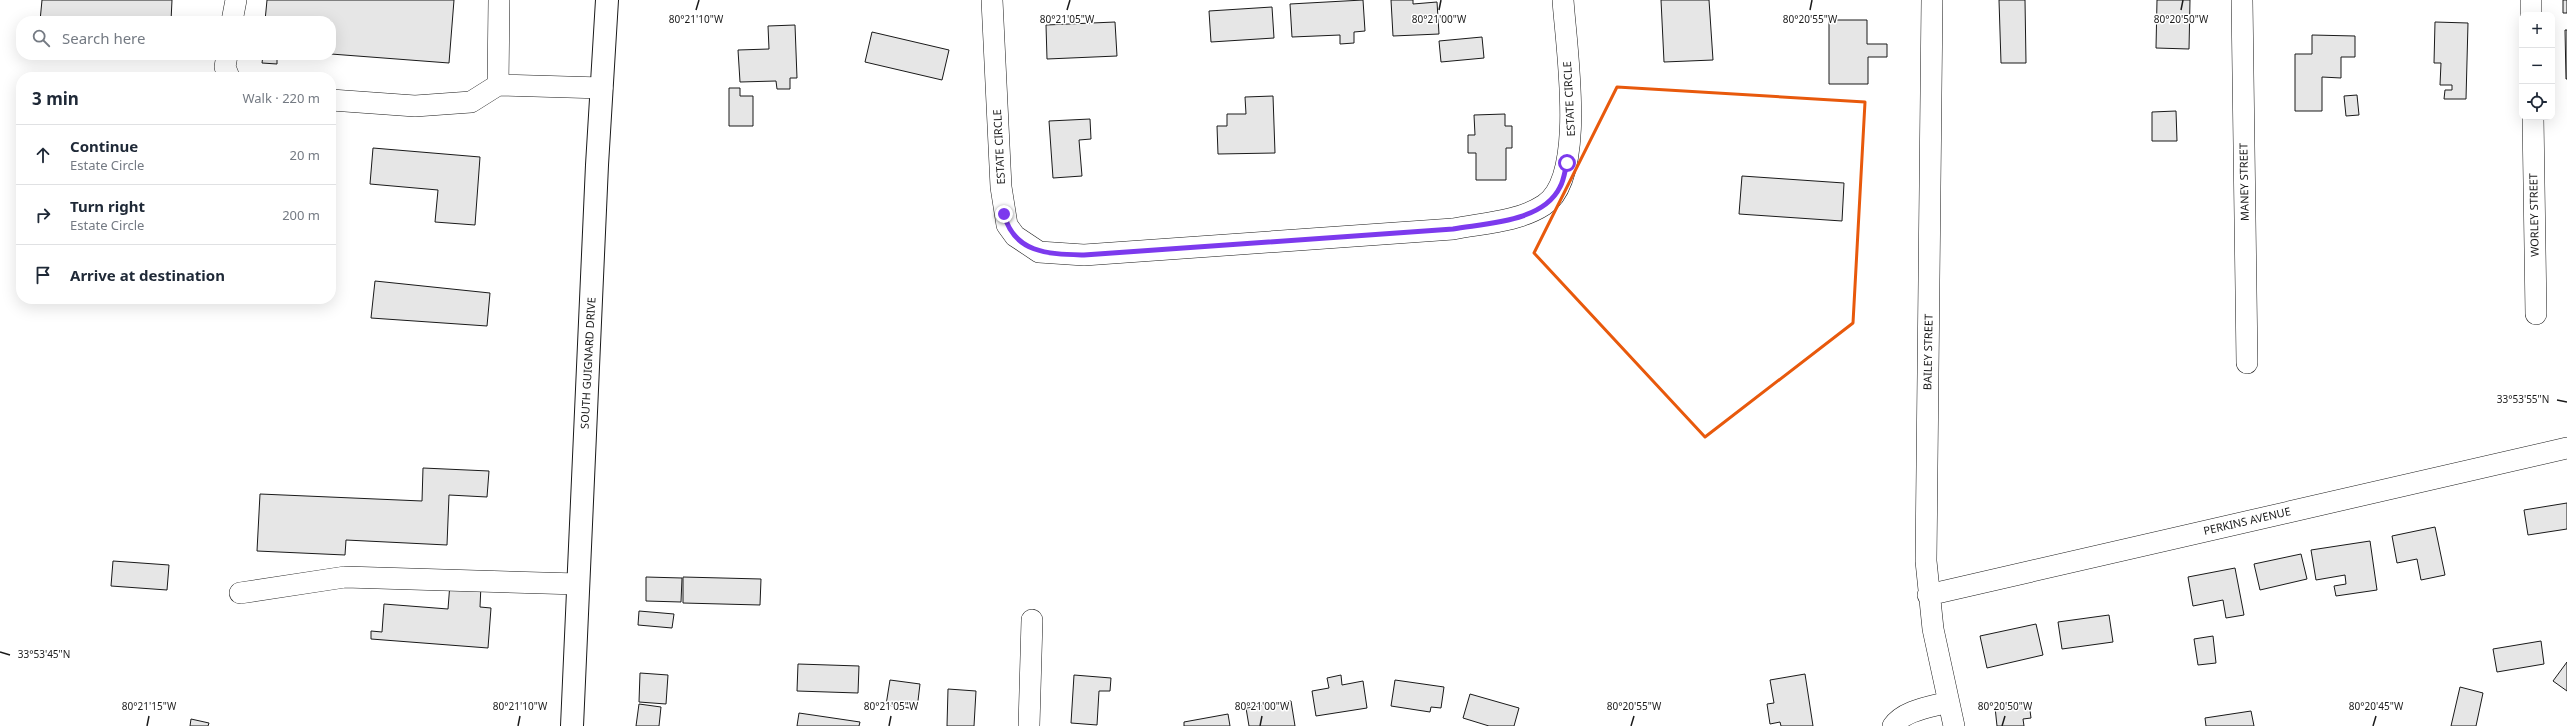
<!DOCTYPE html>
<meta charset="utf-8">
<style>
:root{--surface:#fff;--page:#f2f2f3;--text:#1f2937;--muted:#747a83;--line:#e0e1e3}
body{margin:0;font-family:"Noto Sans",sans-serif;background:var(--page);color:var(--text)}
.controls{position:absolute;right:12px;top:12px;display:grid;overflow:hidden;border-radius:8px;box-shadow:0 4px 16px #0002}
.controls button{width:36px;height:36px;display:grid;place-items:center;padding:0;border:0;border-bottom:1px solid var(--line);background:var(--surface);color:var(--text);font:20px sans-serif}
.stop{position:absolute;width:12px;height:12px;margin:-9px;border:3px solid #7c3aed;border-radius:50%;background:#fff}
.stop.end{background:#7c3aed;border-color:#fff;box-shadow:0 1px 4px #0008}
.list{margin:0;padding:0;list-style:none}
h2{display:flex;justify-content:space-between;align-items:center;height:52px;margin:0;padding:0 16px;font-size:17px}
h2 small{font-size:13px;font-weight:400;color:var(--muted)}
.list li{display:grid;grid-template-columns:26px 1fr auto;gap:12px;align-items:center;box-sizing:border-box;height:60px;padding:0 16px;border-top:1px solid var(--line)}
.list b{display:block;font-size:15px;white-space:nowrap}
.list p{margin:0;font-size:13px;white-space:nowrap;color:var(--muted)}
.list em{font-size:13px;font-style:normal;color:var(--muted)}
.icon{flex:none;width:22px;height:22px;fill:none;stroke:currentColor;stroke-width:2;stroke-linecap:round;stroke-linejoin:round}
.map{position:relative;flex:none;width:2567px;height:726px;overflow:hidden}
.search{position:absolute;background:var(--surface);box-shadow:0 4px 16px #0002;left:16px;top:16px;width:320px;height:44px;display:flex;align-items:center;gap:10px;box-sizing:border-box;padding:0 14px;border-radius:16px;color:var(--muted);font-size:15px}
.panel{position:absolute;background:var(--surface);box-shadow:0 4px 16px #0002;left:16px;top:72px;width:320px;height:232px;border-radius:16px}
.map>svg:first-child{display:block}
.building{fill:#e6e6e6;stroke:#1a1a1a}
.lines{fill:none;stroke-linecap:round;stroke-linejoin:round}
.minor-casing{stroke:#1a1a1a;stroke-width:22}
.highway-casing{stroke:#1a1a1a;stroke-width:24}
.minor{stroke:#fff;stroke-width:21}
.highway{stroke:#fff;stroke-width:22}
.route{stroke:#7c3aed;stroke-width:5}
.marked{fill:none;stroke:#e8590c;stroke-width:3;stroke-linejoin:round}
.ticks{fill:none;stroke:#1a1a1a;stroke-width:1.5}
.labels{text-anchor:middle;stroke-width:3;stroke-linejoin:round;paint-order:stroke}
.street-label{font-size:11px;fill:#1a1a1a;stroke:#fff}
.ticks-label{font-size:10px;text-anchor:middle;fill:#1a1a1a;stroke:#fff;stroke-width:3;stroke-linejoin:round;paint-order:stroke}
</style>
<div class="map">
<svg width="2567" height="726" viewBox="0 0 2567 726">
<rect width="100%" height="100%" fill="#fff"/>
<!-- building -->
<path class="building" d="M42,0H172L171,21H40Z
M267,0H454L449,63L331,54V21H265Z
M1363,0L1365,31L1354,32V43L1340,44V35L1292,37L1290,4Z
M1391,0H1413V4L1437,2L1439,34L1393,36Z
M1661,0H1709L1713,60L1664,62Z
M1999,0H2025L2026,63H2001Z
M2157,0H2190L2189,49L2156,48Z
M2563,0H2567V13H2563Z
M1272,7L1274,38L1211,42L1209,11Z
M1829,20H1867V44H1887V57H1868V84H1829Z
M1115,22L1117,56L1047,59L1046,25Z
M2435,22L2468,23L2466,99H2444L2445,90H2452V85H2440L2441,63H2434Z
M795,25L797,78H790V89H777L776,81L740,82L738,50L769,49L768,26Z
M2565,30H2567V79H2566Z
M872,32L949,50L942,80L865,62Z
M2312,35L2355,36V57H2341V78L2322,77V111H2295V54H2312Z
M1482,37L1484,58L1441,62L1439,41Z
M263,55H277V64L262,63Z
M729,88H740V96H753V126H729Z
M2357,95L2359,115L2346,116L2344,96Z
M1273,96L1275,153L1218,154L1217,126H1227V114H1246L1245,97Z
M2176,111L2177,141H2152V112Z
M1505,114V126H1512V148H1506V180H1476V153H1468V135H1475L1474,115Z
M1090,119L1091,139L1079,140L1082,176L1053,178L1049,121Z
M373,148L480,157L475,225L435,222L438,190L370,184Z
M1742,176L1844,183L1842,221L1739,214Z
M375,281L490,293L487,326L371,318Z
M423,468L489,471L487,497L449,495L447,545L346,540L345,555L257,551L260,494L422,501Z
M2567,503V529L2528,535L2524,510Z
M2435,527L2445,575L2421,580L2417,559L2397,563L2392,536Z
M2370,541L2377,590L2336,596L2334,586L2346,584L2345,575L2316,580L2311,550Z
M2301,554L2307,579L2260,590L2254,564Z
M113,561L169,565L167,590L111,586Z
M2235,568L2244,615L2226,618L2223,600L2193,606L2188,577Z
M646,577L682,578L681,602L646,601Z
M683,577L761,579L760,605L683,603Z
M450,583L481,585L480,607L491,608L488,648L371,639V631L382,632L384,604L448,609Z
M639,611L674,614L672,628L638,625Z
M2109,615L2113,642L2062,649L2058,622Z
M2036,624L2043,655L1987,668L1980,636Z
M2213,636L2216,663L2198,665L2194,639Z
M2541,641L2544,664L2497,672L2493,649Z
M2567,662V691L2553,681Z
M798,664L859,666L858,693L797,691Z
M640,673L668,675L666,704L639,702Z
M1805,674L1813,726H1781L1780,722L1770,724L1767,704L1774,703L1770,680Z
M1074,675L1111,678L1110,691H1099L1097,725L1071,723Z
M1341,675L1342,685L1363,681L1367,708L1316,716L1312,691L1329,688L1327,678Z
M890,680L920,684L917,709L886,705Z
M1395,680L1444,687L1441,708L1431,707L1430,712L1391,706Z
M2460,687L2483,693L2476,726H2451Z
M948,689L976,691L974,726H947Z
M1470,694L1519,708L1514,726H1489L1463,718Z
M1291,701L1295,726H1249L1246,708Z
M2029,703L2031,718L2023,719L2024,726H1997L1995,707Z
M639,704L661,707L659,726H636Z
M2251,711L2254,726H2206L2205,718Z
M799,713L860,722L859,726H797Z
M1228,714L1230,726H1184V722Z
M191,719L209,723L208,726H190Z"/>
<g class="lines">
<defs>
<path id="minor" d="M499,0L498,85L602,88
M992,0L1001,187L1007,225L1015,236L1039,252L1084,255L1453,229C1483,223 1518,222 1544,205C1587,177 1566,47 1563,0
M1932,0L1926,561L1933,629L1954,726
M2242,0L2247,363
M2531,0V15
M232,21L236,0
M227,55L225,67L229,77
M331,100L415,106L471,102L498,85
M2533,117L2536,314
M240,593L345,577L578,584
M1928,595L2567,448
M1029,726L1032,620
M1893,726C1904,710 1931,707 1948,702"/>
<path id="highway" d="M572,726L597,165L607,0"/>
</defs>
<!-- minor casing -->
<use href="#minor" class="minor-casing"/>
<!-- highway casing -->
<use href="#highway" class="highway-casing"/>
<!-- minor -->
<use href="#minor" class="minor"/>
<!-- highway -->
<use href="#highway" class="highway"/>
</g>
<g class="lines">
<!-- route -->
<path class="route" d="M1004,214C1014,254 1050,254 1084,255L1453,229C1487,223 1543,222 1560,187C1564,180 1565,170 1567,163"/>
</g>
<!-- marked area -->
<path class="marked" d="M1617,87L1865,102L1853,323L1705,437L1534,253Z"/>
<!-- ticks -->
<path class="ticks" d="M696,10L699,0M1067,10L1070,0M1439,10L1441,0M1810,10L1812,0M2181,10L2183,0M2557,400L2567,402M0,652L10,655M147,726L149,716M518,726L520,716M889,726L891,716M1260,726L1262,716M1631,726L1634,716M2002,726L2005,716M2373,726L2376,716"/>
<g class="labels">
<!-- street labels -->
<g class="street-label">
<text transform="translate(1569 99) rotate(-93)" y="4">ESTATE CIRCLE</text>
<text transform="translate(999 147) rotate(-93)" y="4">ESTATE CIRCLE</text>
<text transform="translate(2244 182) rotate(-91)" y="4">MANEY STREET</text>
<text transform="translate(2534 215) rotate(-91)" y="4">WORLEY STREET</text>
<text transform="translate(1928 352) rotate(-89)" y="4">BAILEY STREET</text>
<text transform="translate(588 363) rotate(-87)" y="4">SOUTH GUIGNARD DRIVE</text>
<text transform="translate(2247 521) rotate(-13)" y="4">PERKINS AVENUE</text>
</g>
</g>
<g class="ticks-label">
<text x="696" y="23">80°21'10"W</text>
<text x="1067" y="23">80°21'05"W</text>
<text x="1439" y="23">80°21'00"W</text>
<text x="1810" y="23">80°20'55"W</text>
<text x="2181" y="23">80°20'50"W</text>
<text x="2523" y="403">33°53'55"N</text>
<text x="44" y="658">33°53'45"N</text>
<text x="149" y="710">80°21'15"W</text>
<text x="520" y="710">80°21'10"W</text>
<text x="891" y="710">80°21'05"W</text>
<text x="1262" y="710">80°21'00"W</text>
<text x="1634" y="710">80°20'55"W</text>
<text x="2005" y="710">80°20'50"W</text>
<text x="2376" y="710">80°20'45"W</text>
</g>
</svg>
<div class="controls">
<button>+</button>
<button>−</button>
<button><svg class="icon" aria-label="locate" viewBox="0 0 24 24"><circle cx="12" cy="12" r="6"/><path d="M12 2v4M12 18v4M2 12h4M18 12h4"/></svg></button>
</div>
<div class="stop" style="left:1567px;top:163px"></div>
<div class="stop end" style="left:1004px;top:214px"></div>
<div class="search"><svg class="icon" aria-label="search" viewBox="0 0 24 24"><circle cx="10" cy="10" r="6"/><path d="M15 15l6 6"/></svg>Search here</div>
<section class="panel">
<h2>3 min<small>Walk · 220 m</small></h2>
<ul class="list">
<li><svg class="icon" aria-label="ahead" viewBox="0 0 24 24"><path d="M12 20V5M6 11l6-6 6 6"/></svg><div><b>Continue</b><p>Estate Circle</p></div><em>20 m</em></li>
<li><svg class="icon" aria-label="right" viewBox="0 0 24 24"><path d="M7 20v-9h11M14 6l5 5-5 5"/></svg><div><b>Turn right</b><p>Estate Circle</p></div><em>200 m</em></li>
<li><svg class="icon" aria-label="arrive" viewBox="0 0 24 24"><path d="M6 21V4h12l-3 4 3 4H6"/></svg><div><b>Arrive at destination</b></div></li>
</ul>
</section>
</div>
